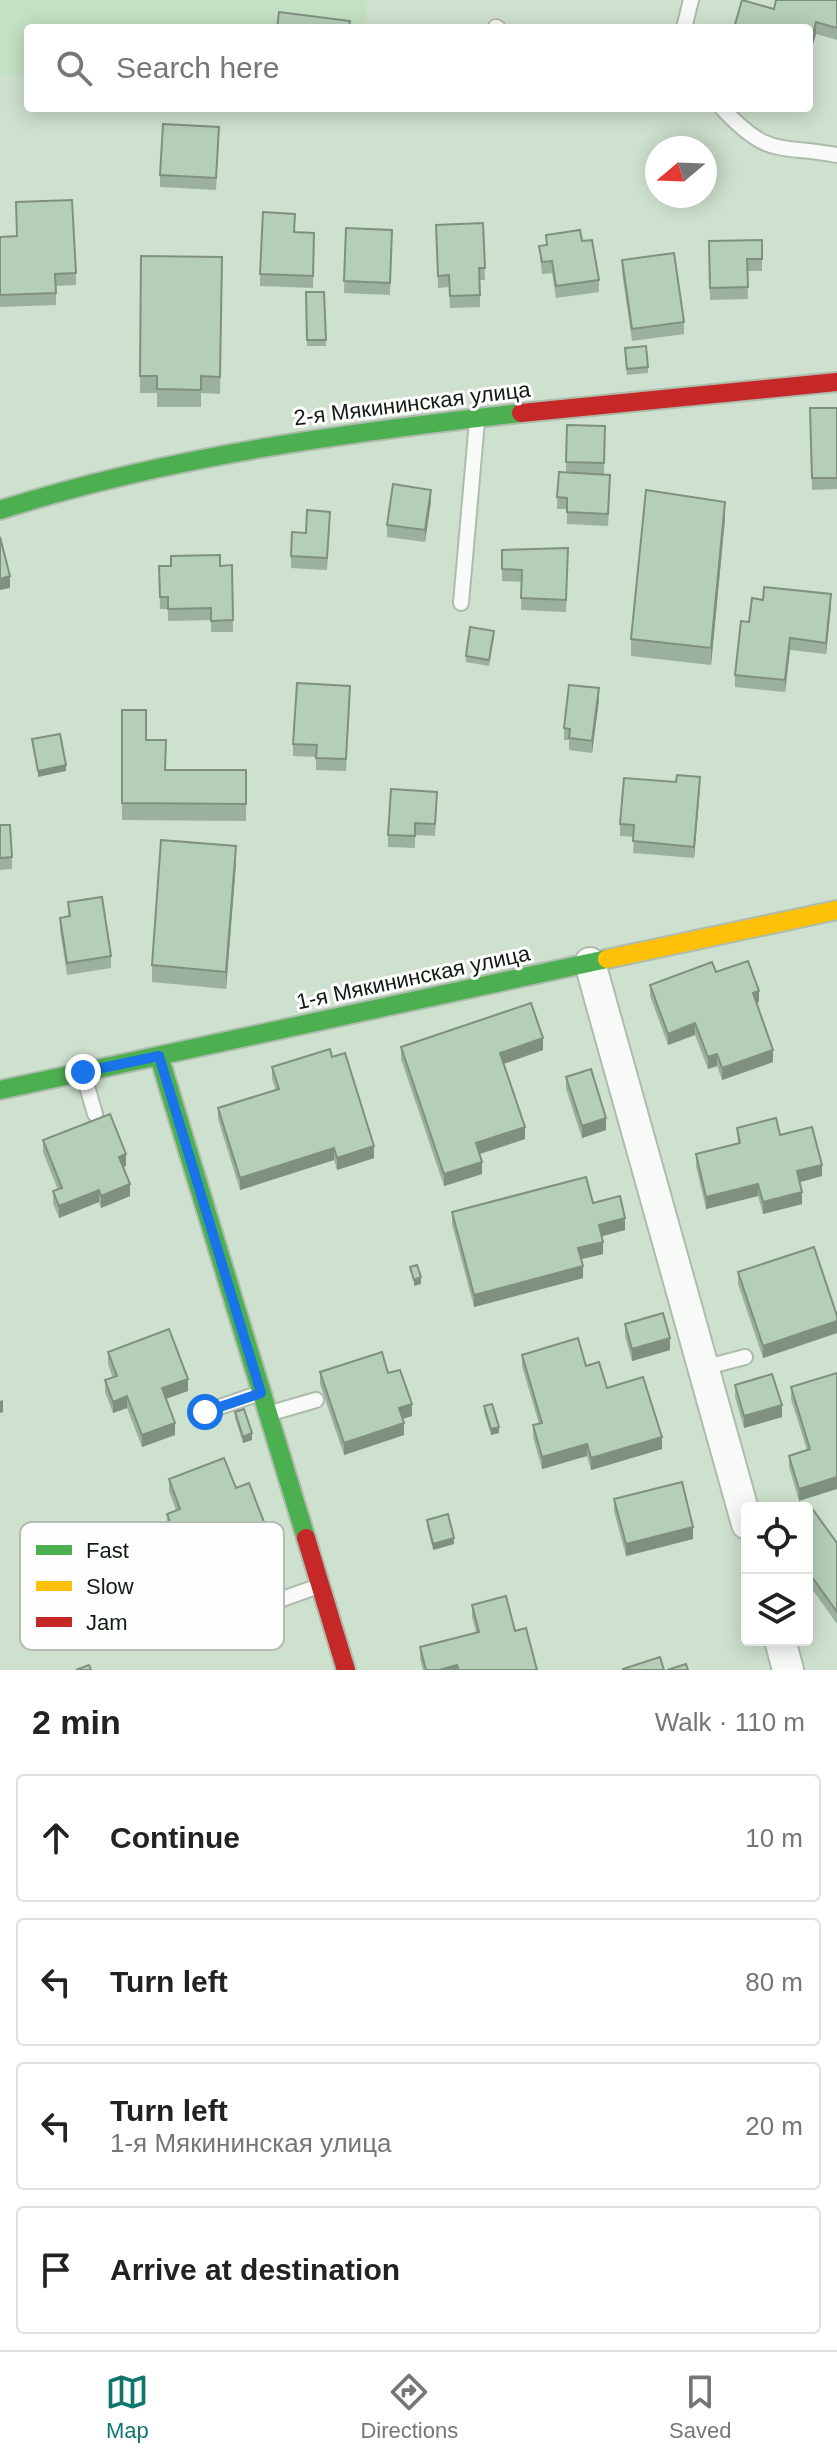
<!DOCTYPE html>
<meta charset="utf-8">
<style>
:root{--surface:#fff;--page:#f6f6f6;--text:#222;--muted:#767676;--line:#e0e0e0;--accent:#0f766e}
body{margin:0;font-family:Helvetica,sans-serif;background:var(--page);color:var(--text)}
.controls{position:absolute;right:24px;bottom:24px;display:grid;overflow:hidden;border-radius:8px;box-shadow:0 4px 20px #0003}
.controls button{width:72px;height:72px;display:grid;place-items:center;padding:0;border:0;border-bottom:2px solid var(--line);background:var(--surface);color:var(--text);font:40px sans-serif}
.compass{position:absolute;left:645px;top:136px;width:72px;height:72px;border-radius:50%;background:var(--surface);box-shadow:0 4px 20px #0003;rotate:251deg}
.stop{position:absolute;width:24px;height:24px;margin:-18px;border:6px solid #1a73e8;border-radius:50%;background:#fff}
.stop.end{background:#1a73e8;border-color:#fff;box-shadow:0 2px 8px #0008}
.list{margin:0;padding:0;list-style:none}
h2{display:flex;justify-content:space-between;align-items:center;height:104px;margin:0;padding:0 32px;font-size:34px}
h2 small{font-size:26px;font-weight:400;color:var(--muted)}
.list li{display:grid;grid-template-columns:52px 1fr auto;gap:24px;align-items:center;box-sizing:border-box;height:128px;margin:0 16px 16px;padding:0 16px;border:2px solid var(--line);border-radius:8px}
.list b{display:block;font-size:30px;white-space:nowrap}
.list p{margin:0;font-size:26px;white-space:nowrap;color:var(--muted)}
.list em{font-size:26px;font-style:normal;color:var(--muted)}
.icon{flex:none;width:44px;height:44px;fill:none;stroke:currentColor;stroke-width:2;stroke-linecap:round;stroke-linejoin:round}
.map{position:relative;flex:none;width:837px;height:1670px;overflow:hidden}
.search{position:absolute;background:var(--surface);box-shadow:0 4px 20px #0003;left:24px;right:24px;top:24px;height:88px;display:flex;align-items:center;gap:20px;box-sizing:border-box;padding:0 28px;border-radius:8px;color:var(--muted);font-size:30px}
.sheet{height:680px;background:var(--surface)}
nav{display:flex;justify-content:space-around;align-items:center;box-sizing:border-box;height:112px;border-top:2px solid var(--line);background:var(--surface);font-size:22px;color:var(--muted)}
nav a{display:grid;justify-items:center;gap:4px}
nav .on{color:var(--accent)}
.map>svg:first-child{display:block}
.built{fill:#c3e1c3}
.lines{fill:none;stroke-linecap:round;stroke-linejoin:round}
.lane-casing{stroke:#aebcae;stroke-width:18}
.street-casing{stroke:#aebcae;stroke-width:34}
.fast-casing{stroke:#aebcae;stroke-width:22}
.slow-casing{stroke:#aebcae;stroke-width:22}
.jam-casing{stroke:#aebcae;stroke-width:22}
.lane{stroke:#f8faf8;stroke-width:14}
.street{stroke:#f8faf8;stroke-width:30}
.fast{stroke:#4caf50;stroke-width:18}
.slow{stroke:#ffc107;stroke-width:18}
.jam{stroke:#c62828;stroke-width:18}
.wall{fill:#9cb19d}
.shaded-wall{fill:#7f907f}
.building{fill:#b5ceb6;stroke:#7f907f;stroke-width:2}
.route{stroke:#1a73e8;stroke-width:10}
.labels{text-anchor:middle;stroke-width:6;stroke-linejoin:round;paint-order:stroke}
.street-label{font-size:22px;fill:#101c10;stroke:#fefefe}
.key{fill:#fefefe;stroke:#b7bab7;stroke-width:2}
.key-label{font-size:22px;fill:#101c10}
</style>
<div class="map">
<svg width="837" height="1670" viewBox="0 0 837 1670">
<rect width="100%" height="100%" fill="#cee0ce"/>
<!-- built -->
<path class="built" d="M0,0H367L364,28H28V75L0,73Z"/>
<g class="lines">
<defs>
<path id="lane" d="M496,27L498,28
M684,28L691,0
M722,108C769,158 776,144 837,155
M461,603L477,421
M84,1076L95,1114
M703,1368L745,1357
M205,1412L257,1394
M271,1413L316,1400
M271,1603L316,1587"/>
<path id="street" d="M590,963L747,1524
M780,1640L788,1670"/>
<path id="fast" d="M0,510C169,456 345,433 521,413
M159,1056L306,1538
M0,1090L607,959"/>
<path id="slow" d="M607,959L837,910"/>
<path id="jam" d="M521,413L837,382
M306,1538L346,1670"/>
</defs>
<!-- lane casing -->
<use href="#lane" class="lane-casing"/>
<!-- street casing -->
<use href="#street" class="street-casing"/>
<!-- fast casing -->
<use href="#fast" class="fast-casing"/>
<!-- slow casing -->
<use href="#slow" class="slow-casing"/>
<!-- jam casing -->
<use href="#jam" class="jam-casing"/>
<!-- lane -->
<use href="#lane" class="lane"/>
<!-- street -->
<use href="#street" class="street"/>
<!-- fast -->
<use href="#fast" class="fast"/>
<!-- slow -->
<use href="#slow" class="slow"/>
<!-- jam -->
<use href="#jam" class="jam"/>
</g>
<!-- wall -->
<path class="wall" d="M837,0V40L816,34L809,59V28Z
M219,138L216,190L160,187V175Z
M483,223L485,280H480V307L450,308L449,287L438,288L436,225Z
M346,228L392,230L390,295L344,293Z
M294,232L314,233L313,288L260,286V274Z
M546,235L582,241L599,280V292L556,298L552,273L542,274L539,246L546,245Z
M0,237L76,273V285L56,286V305L0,307Z
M762,240V271H747L748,299L710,300L709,241Z
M141,256L222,257L220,394L201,393V407H157V393H140Z
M622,260L684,322V334L632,341L622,272Z
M306,292H324L326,346H307Z
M625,354L648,367V373L627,375Z
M810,408H837V489L812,490Z
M567,425L605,426L604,474L610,486L608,526L567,524V509H557V497L566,472Z
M431,501L425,542L387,537V525Z
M725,519L711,665L631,656V639Z
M330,524L327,570L291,568V556L306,533Z
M568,548L566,612L521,610L522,582L502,581V550Z
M232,565L233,632H211V620L168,621V609H160L159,566Z
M831,606L826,654L790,650L785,692L735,687V675L749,622Z
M494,637L489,666L466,662V656Z
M350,698L346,771L316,770V757L293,756V744Z
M599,700L592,753L569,750V740H564V728Z
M122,710L146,740L166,770H246V821L122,820Z
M700,788L694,858L633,853L634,837L620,836V824Z
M437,803L435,836L415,835V848L388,847V835Z
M0,825L12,857V869L0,870Z
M236,863L226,989L152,982V965Z
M68,902L111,956V968L67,975L60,930V918L68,916Z
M716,972L759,1002L756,1003L773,1062L722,1080L717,1066L708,1069L695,1035L668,1045L650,996V985Z
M401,1047L543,1050L504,1064L525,1139L480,1154L482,1174L444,1186L401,1059Z
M272,1067L374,1158L337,1170L334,1160L240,1190L218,1119V1108L276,1090L272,1079Z
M566,1077L606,1130L582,1138L566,1089Z
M737,1128L780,1135L822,1176L799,1182L802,1204L763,1214L758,1196L706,1209L696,1166V1154L738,1144Z
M43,1140L126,1166L123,1167L130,1196L101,1208L99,1202L59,1218L53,1203V1191L58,1190L43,1152Z
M593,1203L625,1230L602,1236L603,1254L581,1259L583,1278L474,1307L452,1224V1212Z
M738,1272L837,1316V1333L763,1358L738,1284Z
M625,1324L670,1350L632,1361L625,1336Z
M108,1352L188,1391L166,1399L175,1435L142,1447L127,1408L113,1413L105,1392V1380L113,1378L108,1364Z
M522,1355L586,1366L662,1449L591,1470L587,1456L542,1469L533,1437V1425L539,1424L522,1366Z
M320,1372L388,1373L412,1416L403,1419L404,1435L344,1455L320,1384Z
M837,1373L799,1501L789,1467V1456L807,1450L791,1399V1387Z
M735,1385L782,1417L744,1428L735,1397Z
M484,1406L499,1433L491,1435L484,1412Z
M235,1412L252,1440L243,1443L235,1418Z
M169,1479L236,1488L269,1547L184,1580L178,1564L168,1568L160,1547V1535L169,1532L167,1526V1514L176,1510L169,1491Z
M614,1499L693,1539L626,1556L614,1511Z
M807,1510L837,1543V1624L807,1582Z
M427,1520L454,1544L433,1550L427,1526Z
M472,1605L515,1631L537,1670H423L420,1659V1647L476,1632L472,1617Z"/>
<!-- shaded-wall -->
<path class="shaded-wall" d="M816,22V34L809,59V48Z
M431,490V501L425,542V530Z
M725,502V519L711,665V648Z
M10,576V588L0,590V579Z
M831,594V606L826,654V643Z
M790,638V650L785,692V680Z
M599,688V700L592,753V741Z
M66,765V771L38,777V771Z
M700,777V788L694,858V847Z
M236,846V863L226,989V972Z
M759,991V1002L753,1005V993Z
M695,1023V1035L668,1045V1034Z
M543,1038V1050L500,1065V1053Z
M773,1050V1062L722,1080V1068Z
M717,1054V1066L708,1069V1057Z
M606,1118V1130L582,1138V1126Z
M525,1127V1139L476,1155V1143Z
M374,1146V1158L337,1170V1158Z
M334,1148V1160L240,1190V1178Z
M126,1154V1166L119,1168V1157Z
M482,1162V1174L444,1186V1174Z
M822,1165V1176L797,1183V1171Z
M130,1184V1196L101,1208V1196Z
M758,1184V1196L706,1209V1197Z
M99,1190V1202L59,1218V1206Z
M802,1192V1204L763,1214V1202Z
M625,1218V1230L599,1237V1225Z
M603,1242V1254L578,1260V1248Z
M583,1266V1278L474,1307V1295Z
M421,1277V1284L414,1286V1280Z
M837,1321V1333L763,1358V1346Z
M670,1338V1350L632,1361V1349Z
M188,1379V1391L162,1400V1388Z
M127,1396V1408L113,1413V1402Z
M3,1400V1412L0,1413V1401Z
M412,1404V1416L399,1420V1408Z
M782,1405V1417L744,1428V1416Z
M175,1423V1435L142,1447V1435Z
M404,1423V1435L344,1455V1443Z
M499,1427V1433L491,1435V1429Z
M252,1433V1440L243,1443V1437Z
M662,1437V1449L591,1470V1458Z
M587,1444V1456L542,1469V1457Z
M837,1477V1489L799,1501V1489Z
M693,1527V1539L626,1556V1544Z
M269,1535V1547L184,1580V1568Z
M454,1538V1544L433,1550V1544Z
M178,1552V1564L168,1568V1556Z
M457,1665V1670H439Z"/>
<!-- building -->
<path class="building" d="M742,0L774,9L776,0H837V28L816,22L809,48V28H734Z
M279,12L350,21L349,28H277Z
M163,124L219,127L216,178L160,175Z
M72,200L76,273L55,274L56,293L0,295V237L17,236L16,202Z
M263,212L295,214L294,232L314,233L313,276L260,274Z
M483,223L485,268H479L480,295L450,296L449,275L438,276L436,225Z
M346,228L392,230L390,283L344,281Z
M580,230L582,241L592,240L599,280L556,286L552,261L542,262L539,246L547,245L546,235Z
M762,240V259H747L748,287L710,288L709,241Z
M674,253L684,322L632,329L622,260Z
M141,256L222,257L220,377L201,376V390L157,389V376H140Z
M306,292H324L326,340H307Z
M646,346L648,367L627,369L625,348Z
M810,408H837V478H812Z
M567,425L605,426L604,463L566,462Z
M559,472L610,475L608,514L567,512V498L557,497Z
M393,484L431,490L425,530L387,525Z
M646,490L725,502L711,648L631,639Z
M307,510L330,512L327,558L291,556L292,532L306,533Z
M0,537L10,576L0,579Z
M568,548L566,600L521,598L522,570L502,569V550Z
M220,555V566L232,565L233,620L211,621V608L168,609V597H160L159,566H171V556Z
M764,587L831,594L826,643L790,638L785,680L735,675L741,621L749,622L752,598L763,600Z
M470,627L494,631L489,660L466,656Z
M297,683L350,686L346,759L316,758L317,745L293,744Z
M569,685L599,688L592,741L569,738L570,729L564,728Z
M122,710H146V740H166L165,770H246V804L122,803Z
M60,734L66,765L38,771L32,739Z
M677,775L700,777L694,847L633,841L634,825L620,824L624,778L676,782Z
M391,789L437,792L435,824L415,823V836L388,835Z
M0,825H10L12,857L0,858Z
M161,840L236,846L226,972L152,965Z
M102,897L111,956L67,963L60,918L70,916L68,902Z
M748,961L759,991L753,993L773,1050L722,1068L717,1054L708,1057L695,1023L668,1034L650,985L712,962L716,972Z
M531,1003L543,1038L500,1053L525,1127L476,1143L482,1162L444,1174L401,1047Z
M330,1049L332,1057L345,1053L374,1146L337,1158L334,1148L240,1178L218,1108L279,1089L272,1067Z
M591,1069L606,1118L582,1126L566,1077Z
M110,1114L126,1154L119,1157L130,1184L101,1196L99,1190L59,1206L53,1191L62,1188L43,1140Z
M776,1118L780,1135L812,1127L822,1165L797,1171L802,1192L763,1202L758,1184L706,1197L696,1154L740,1143L737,1128Z
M586,1177L593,1203L620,1196L625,1218L599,1225L603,1242L578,1248L583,1266L474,1295L452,1212Z
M814,1247L837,1316V1321L763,1346L738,1272Z
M417,1265L421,1277L414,1280L410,1267Z
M663,1313L670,1338L632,1349L625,1324Z
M169,1329L188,1379L162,1388L175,1423L142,1435L127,1396L113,1402L105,1380L117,1376L108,1352Z
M578,1338L586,1366L599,1362L607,1388L643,1377L662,1437L591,1458L587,1444L542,1457L533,1425L542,1423L522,1355Z
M382,1352L388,1373L400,1370L412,1404L399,1408L404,1423L344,1443L320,1372Z
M837,1373V1477L799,1489L789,1456L810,1449L791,1387Z
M772,1374L782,1405L744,1416L735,1385Z
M492,1404L499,1427L491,1429L484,1406Z
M244,1409L252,1433L243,1437L235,1412Z
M224,1458L236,1488L249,1483L269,1535L184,1568L178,1552L168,1556L160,1535L173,1530L167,1514L180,1509L169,1479Z
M682,1482L693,1527L626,1544L614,1499Z
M811,1507L837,1543V1612L807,1570V1510Z
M448,1514L454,1538L433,1544L427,1520Z
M506,1596L515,1631L526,1628L537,1670H459L457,1665L439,1670H426L420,1647L479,1632L472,1605Z
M660,1657L664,1670H623V1669Z
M686,1664L688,1670H667Z
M89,1665L91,1670H76Z"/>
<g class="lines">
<!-- route -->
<path class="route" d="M83,1072L159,1056L261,1393L205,1412"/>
</g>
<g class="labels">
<!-- street labels -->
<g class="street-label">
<text transform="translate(412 403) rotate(-7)" y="8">2-я Мякининская улица</text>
<text transform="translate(413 977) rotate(-12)" y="8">1-я Мякининская улица</text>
</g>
</g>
<!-- legend -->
<rect x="20" y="1522" width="264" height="128" rx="12" class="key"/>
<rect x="36" y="1545" width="36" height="10" fill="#4caf50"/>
<rect x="36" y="1581" width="36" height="10" fill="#ffc107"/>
<rect x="36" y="1617" width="36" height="10" fill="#c62828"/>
<g class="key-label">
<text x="86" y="1558">Fast</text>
<text x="86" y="1594">Slow</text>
<text x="86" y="1630">Jam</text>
</g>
</svg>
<div class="controls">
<button><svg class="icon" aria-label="locate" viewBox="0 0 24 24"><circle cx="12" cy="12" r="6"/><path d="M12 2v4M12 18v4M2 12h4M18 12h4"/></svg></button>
<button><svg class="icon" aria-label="layers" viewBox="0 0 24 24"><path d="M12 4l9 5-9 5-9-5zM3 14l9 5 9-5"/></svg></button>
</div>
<svg class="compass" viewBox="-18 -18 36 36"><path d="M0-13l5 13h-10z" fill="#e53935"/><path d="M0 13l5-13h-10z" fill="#767676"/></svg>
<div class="stop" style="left:205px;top:1412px"></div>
<div class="stop end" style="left:83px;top:1072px"></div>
<div class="search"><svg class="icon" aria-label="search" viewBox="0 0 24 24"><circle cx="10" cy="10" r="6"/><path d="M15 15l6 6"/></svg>Search here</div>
</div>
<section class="sheet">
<h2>2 min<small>Walk · 110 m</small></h2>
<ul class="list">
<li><svg class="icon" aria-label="ahead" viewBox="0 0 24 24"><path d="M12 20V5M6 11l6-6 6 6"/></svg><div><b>Continue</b></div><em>10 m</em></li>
<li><svg class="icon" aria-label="left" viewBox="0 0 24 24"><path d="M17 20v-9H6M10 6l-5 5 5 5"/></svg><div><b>Turn left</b></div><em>80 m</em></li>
<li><svg class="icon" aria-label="left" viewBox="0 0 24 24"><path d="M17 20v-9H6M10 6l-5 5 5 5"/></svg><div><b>Turn left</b><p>1-я Мякининская улица</p></div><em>20 m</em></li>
<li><svg class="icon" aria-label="arrive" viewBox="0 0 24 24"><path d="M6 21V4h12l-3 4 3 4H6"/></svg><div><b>Arrive at destination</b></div></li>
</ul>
</section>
<nav>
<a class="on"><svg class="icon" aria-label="map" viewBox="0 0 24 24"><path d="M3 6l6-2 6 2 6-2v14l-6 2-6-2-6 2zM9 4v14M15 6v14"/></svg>Map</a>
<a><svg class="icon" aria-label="directions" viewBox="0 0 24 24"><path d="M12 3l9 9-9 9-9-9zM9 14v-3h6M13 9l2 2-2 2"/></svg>Directions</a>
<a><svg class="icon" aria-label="saved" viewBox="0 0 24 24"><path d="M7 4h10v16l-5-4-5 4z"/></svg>Saved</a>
</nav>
